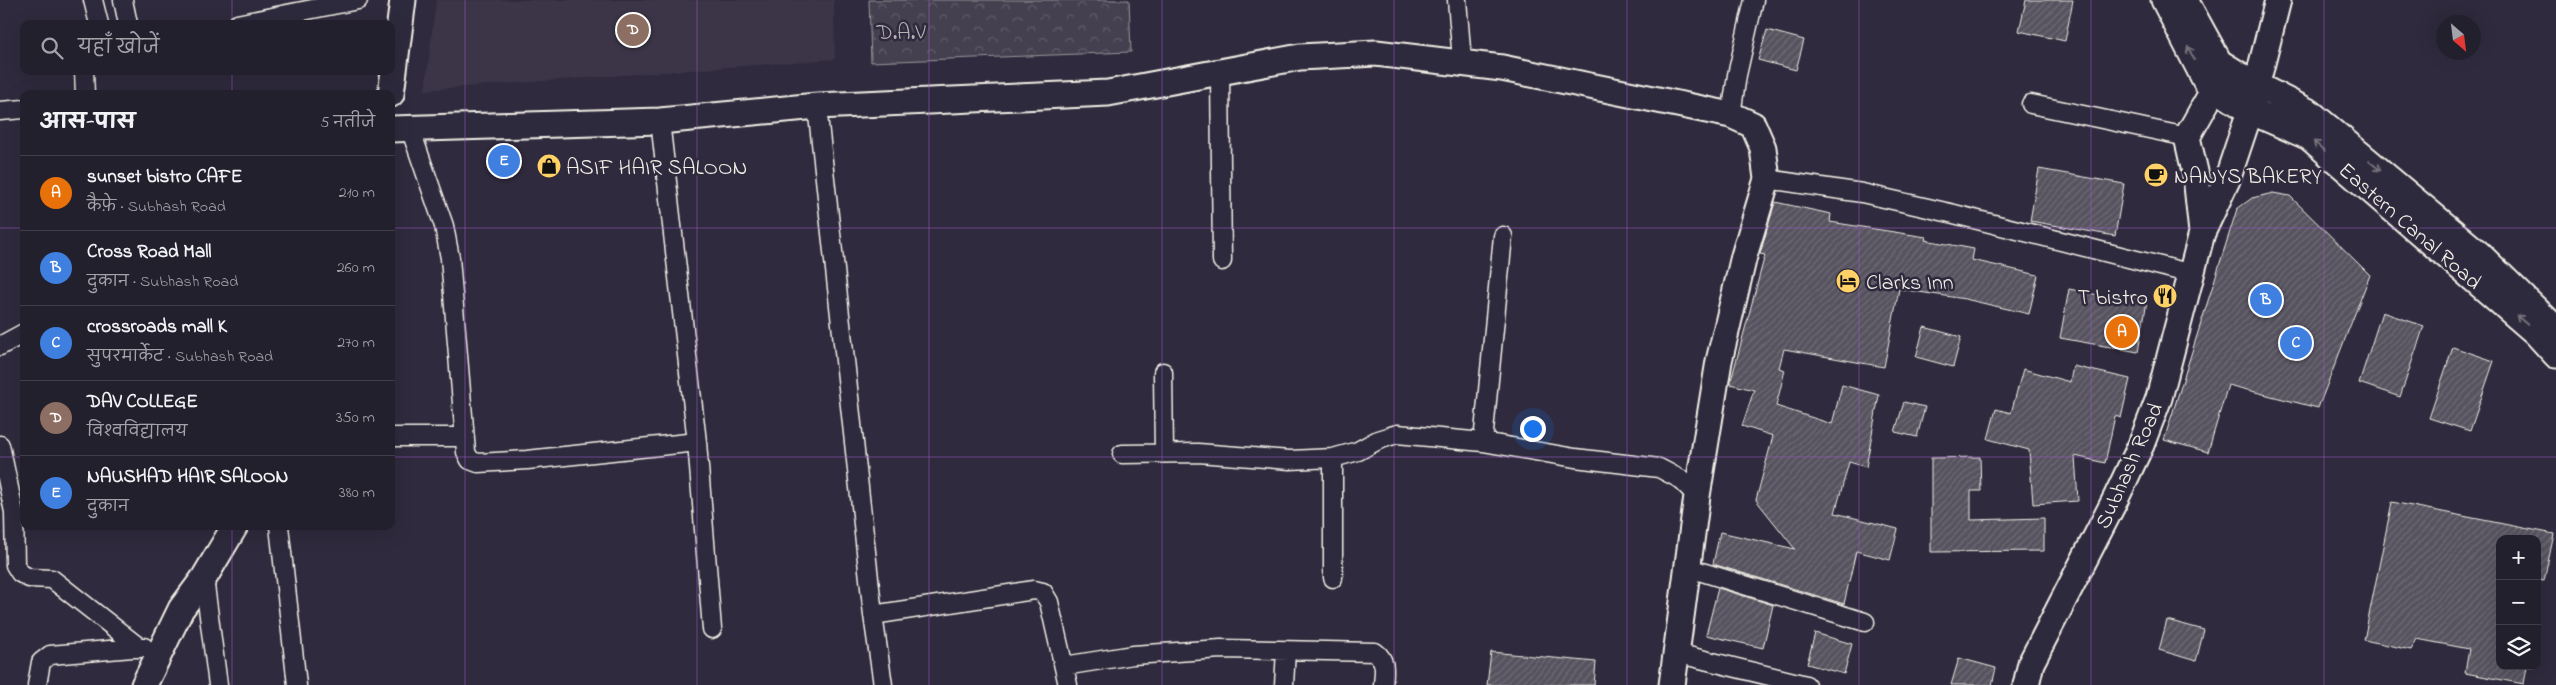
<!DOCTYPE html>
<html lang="hi">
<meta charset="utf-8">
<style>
:root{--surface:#23202e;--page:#2b2836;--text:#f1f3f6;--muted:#a3a3aa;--line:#403e4a;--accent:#db2777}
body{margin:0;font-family:"Indie Flower","Playpen Sans Deva",sans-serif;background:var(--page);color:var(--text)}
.controls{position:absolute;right:15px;bottom:15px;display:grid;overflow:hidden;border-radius:10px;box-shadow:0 5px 20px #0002}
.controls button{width:45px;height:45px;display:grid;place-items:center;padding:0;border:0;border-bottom:1px solid var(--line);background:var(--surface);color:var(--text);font:25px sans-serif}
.compass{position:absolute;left:2436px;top:15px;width:45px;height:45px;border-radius:50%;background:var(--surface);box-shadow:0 5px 20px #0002;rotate:152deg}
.you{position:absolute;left:1532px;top:428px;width:18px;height:18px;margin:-12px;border:4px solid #fff;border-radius:50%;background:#1a73e8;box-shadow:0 0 0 8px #1a73e833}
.badge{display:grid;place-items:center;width:32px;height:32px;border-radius:50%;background:var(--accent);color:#fff;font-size:16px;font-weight:700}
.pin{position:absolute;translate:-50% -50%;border:2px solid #fff;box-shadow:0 1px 5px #0006}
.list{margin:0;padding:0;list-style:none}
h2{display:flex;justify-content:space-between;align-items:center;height:65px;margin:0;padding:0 20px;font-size:21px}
h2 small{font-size:16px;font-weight:400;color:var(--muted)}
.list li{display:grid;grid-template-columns:32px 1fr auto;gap:15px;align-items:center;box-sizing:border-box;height:75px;padding:0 20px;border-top:1px solid var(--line)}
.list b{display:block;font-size:19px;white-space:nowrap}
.list p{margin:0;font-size:16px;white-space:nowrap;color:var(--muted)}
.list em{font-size:16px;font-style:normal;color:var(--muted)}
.icon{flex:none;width:28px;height:28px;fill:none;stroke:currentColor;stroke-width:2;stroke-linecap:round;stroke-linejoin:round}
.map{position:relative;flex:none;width:2556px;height:685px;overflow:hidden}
.search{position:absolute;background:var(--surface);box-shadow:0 5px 20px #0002;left:20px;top:20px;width:375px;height:55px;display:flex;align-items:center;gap:12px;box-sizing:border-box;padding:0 18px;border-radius:10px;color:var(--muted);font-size:19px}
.panel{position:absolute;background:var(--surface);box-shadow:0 5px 20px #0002;left:20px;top:90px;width:375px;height:440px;border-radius:10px}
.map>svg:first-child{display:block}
.built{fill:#3b3647}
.park{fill:url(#park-crowns);stroke:#9c989c}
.building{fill:url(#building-hatch);stroke:#f4f1e8}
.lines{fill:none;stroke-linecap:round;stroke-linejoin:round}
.street-casing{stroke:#f4f1e8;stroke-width:21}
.secondary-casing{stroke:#f4f1e8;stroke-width:29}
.street{stroke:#2f2a3d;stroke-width:18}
.secondary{stroke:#2f2a3d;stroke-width:25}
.oneway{stroke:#747079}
.grid{fill:none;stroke:#995dc9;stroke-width:1;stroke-opacity:0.55}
.labels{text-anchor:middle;stroke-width:5;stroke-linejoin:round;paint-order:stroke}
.park-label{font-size:22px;fill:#b7b3b3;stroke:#2f2a3d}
.poi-label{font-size:22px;fill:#f4f1e8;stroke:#2f2a3d;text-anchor:start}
.street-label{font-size:22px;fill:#f4f1e8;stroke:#2f2a3d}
</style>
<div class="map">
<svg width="2556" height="685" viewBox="0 0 2556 685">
<defs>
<pattern id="park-crowns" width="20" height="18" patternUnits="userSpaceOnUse" patternTransform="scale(1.25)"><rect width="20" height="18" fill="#454050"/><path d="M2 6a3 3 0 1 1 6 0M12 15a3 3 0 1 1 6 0" fill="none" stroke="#605c69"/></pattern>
<pattern id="building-hatch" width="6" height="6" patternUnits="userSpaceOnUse" patternTransform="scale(1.25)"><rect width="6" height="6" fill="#56525f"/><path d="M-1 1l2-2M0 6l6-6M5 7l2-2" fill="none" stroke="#6f6b76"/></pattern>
</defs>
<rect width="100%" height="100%" fill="#2f2a3d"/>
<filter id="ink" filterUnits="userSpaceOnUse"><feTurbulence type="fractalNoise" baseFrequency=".02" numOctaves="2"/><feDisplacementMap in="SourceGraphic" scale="10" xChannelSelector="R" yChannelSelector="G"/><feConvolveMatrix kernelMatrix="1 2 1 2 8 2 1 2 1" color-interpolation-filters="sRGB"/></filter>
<g filter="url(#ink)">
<!-- built -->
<path class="built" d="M436,0H834L835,59L425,90Z"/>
<!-- park -->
<path class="park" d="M869,0H1129L1131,52L871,62Z"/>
<!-- building -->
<path class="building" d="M2026,0H2073L2065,41L2019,31Z
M1767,30L1804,40L1796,70L1758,60Z
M2039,169L2124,184L2115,236L2030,221Z
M2273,193L2290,196L2370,275L2318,408L2228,385L2208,452L2164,440L2237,209L2252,198Z
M1775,202L1831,214L1830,222L1926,237L1925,240L1974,249L1972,260L2038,275L2029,314L1965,299L1899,289L1884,367L1784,349L1779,368L1785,370L1776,406L1832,424L1842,385L1879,395L1866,467L1849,462L1835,513L1898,529L1890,560L1856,551L1844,604L1713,564L1720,532L1795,549L1756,500L1773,436L1742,426L1754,390L1730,384L1765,255L1760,254Z
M2069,289L2108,297L2109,294L2147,301L2138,352L2060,338Z
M2382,312L2424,326L2400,397L2359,383Z
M1924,327L1961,337L1953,367L1916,357Z
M2453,347L2494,361L2470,431L2429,418Z
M2073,366L2130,379L2121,418L2115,416L2105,463L2075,456L2078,501L2033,504L2029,450L1988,439L1996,409L2011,413L2023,369L2070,382Z
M1904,402L1925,407L1917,437L1895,432Z
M1980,457L1981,491H1971V520L2044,518V551L1931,552V458Z
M2392,502L2554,534L2544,581L2537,580V539H2500V666H2527L2524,684L2465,673L2469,649L2417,639L2411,650L2364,640Z
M1718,588L1773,605L1763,648L1706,635Z
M2167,620L2204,630L2196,661L2159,650Z
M1815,633L1852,644L1844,674L1807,664Z
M1491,652L1596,662L1594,685H1487Z
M1959,658L1996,668L1992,685H1951Z"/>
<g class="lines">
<defs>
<path id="street" d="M93,0L99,24
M123,0L128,24
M1457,0L1462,61
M237,24L358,0
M84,71L85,94
M1220,72L1222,261
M2031,104L2187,137
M817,106L873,615L883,685
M0,111L24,109
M1731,115L1737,75L1754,0
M660,121L697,442L712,629
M410,128L444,226L450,258L466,452L470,460L478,463L527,460L697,442
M1767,179L1862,193L1950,213L2192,274
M0,346L24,333
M1163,372L1164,453
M391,437H465
M1483,442L1503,236
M0,445L14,512L15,565L20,573L29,578L52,579L140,648
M1122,454L1198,453L1290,460L1333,458L1358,451L1378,440L1397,434L1483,442L1575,458L1659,468L1680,479L1697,496
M1333,458V578
M279,526L297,685
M1689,568L1865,622
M204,578L218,685
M873,615L1034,590L1043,592L1049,602L1068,685
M1676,653L1806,685
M1064,666L1133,655L1221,649L1375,652C1387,661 1384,671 1383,685
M37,685L41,662L50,655L144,647
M1284,685L1286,650"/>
<path id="secondary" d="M2164,0L2206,82L2250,111L2309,137L2536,333L2556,355
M2185,0L2219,62L2256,85L2311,113L2478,253L2556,329
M391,94L403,0
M391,129L660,121L817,106L1108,93L1300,57L1376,53L1502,68L1731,115L1753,125L1763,148L1767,179L1744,256L1719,361L1697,496L1672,685
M2202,233L2196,176L2187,137L2214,89L2227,81
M144,685L181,609L204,578L235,526
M2026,685L2031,663L2115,500L2141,445L2159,398L2202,233L2227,180L2250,111L2278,0"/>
</defs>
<!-- street casing -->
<use href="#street" class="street-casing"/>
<!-- secondary casing -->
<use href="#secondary" class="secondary-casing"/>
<!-- street -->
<use href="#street" class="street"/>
<!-- secondary -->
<use href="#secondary" class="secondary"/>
</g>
<!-- one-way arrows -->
<defs><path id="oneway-shaft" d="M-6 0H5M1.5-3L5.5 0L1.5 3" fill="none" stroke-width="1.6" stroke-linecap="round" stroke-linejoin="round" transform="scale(1.25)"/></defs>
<g class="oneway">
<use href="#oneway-shaft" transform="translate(2191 53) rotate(-117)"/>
<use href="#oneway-shaft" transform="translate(2319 146) rotate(-139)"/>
<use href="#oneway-shaft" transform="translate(2375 166) rotate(40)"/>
<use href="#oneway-shaft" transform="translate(2522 320) rotate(-139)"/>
</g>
</g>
<!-- grid -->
<path class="grid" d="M232,0V24M465,0V685M697,0V685M929,0V685M1162,0V685M1394,0V685M1627,0V685M1859,0V685M2091,0V685M2324,0V685M232,71V94M0,228H24M391,228H2556M0,457H24M391,457H2556M232,526V685"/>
<!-- icons -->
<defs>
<symbol id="shop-disc" viewBox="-11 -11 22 22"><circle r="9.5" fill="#ffd166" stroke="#2f2a3d"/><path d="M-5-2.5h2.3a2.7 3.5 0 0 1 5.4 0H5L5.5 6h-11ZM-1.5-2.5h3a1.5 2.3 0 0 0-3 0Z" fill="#111"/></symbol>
<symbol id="cafe-disc" viewBox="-11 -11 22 22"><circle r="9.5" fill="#ffd166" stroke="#2f2a3d"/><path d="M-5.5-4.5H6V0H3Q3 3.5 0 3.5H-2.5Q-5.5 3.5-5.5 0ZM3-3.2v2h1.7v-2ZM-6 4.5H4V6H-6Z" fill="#111"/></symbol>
<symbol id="hotel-disc" viewBox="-11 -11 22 22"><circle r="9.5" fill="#ffd166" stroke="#2f2a3d"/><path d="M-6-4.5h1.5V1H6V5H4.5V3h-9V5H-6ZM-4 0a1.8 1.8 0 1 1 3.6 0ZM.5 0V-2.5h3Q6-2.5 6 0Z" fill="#111"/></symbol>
<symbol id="restaurant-disc" viewBox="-11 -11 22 22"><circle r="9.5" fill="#ffd166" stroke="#2f2a3d"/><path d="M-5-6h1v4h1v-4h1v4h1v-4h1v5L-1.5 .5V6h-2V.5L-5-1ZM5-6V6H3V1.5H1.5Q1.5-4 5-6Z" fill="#111"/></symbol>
</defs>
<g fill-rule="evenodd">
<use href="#shop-disc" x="535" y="152" width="28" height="28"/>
<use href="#cafe-disc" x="2142" y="161" width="28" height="28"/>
<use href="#hotel-disc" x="1834" y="267" width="28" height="28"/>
<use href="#restaurant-disc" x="2151" y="282" width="28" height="28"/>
</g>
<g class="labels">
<!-- park labels -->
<g class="park-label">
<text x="901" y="39">D.A.V</text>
</g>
<!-- poi labels -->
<g class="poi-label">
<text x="566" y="174">ASIF HAIR SALOON</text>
<text x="2174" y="183">NANYS BAKERY</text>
<text x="1866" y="289">Clarks Inn</text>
<text x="2148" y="304" text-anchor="end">T bistro</text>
</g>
<!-- street labels -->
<g class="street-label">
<text transform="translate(2411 225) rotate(41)" y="8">Eastern Canal Road</text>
<text transform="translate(2128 465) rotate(-66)" y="8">Subhash Road</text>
</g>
</g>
</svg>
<div class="controls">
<button>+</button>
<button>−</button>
<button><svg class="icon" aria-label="layers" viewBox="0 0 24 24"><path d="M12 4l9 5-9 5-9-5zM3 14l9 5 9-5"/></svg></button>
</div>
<svg class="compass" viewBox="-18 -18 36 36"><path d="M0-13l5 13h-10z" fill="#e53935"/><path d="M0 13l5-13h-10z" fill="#a3a3aa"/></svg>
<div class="you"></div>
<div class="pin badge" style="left:2122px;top:332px;background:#e8710a">A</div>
<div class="pin badge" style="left:2266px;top:300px;background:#3f7fe0">B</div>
<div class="pin badge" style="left:2296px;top:343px;background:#3f7fe0">C</div>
<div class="pin badge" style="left:633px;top:30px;background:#8d6e63">D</div>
<div class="pin badge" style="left:504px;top:161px;background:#3f7fe0">E</div>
<div class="search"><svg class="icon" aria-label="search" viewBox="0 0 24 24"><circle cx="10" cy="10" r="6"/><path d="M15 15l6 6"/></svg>यहाँ खोजें</div>
<section class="panel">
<h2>आस-पास<small>5 नतीजे</small></h2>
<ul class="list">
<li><span class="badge" style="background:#e8710a">A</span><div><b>sunset bistro CAFE</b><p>कैफ़े · Subhash Road</p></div><em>210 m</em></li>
<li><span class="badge" style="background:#3f7fe0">B</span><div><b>Cross Road Mall</b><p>दुकान · Subhash Road</p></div><em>260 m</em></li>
<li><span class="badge" style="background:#3f7fe0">C</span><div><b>crossroads mall K</b><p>सुपरमार्केट · Subhash Road</p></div><em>270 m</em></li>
<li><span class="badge" style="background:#8d6e63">D</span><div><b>DAV COLLEGE</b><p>विश्वविद्यालय</p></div><em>350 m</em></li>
<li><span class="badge" style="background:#3f7fe0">E</span><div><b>NAUSHAD HAIR SALOON</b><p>दुकान</p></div><em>380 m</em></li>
</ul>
</section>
</div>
